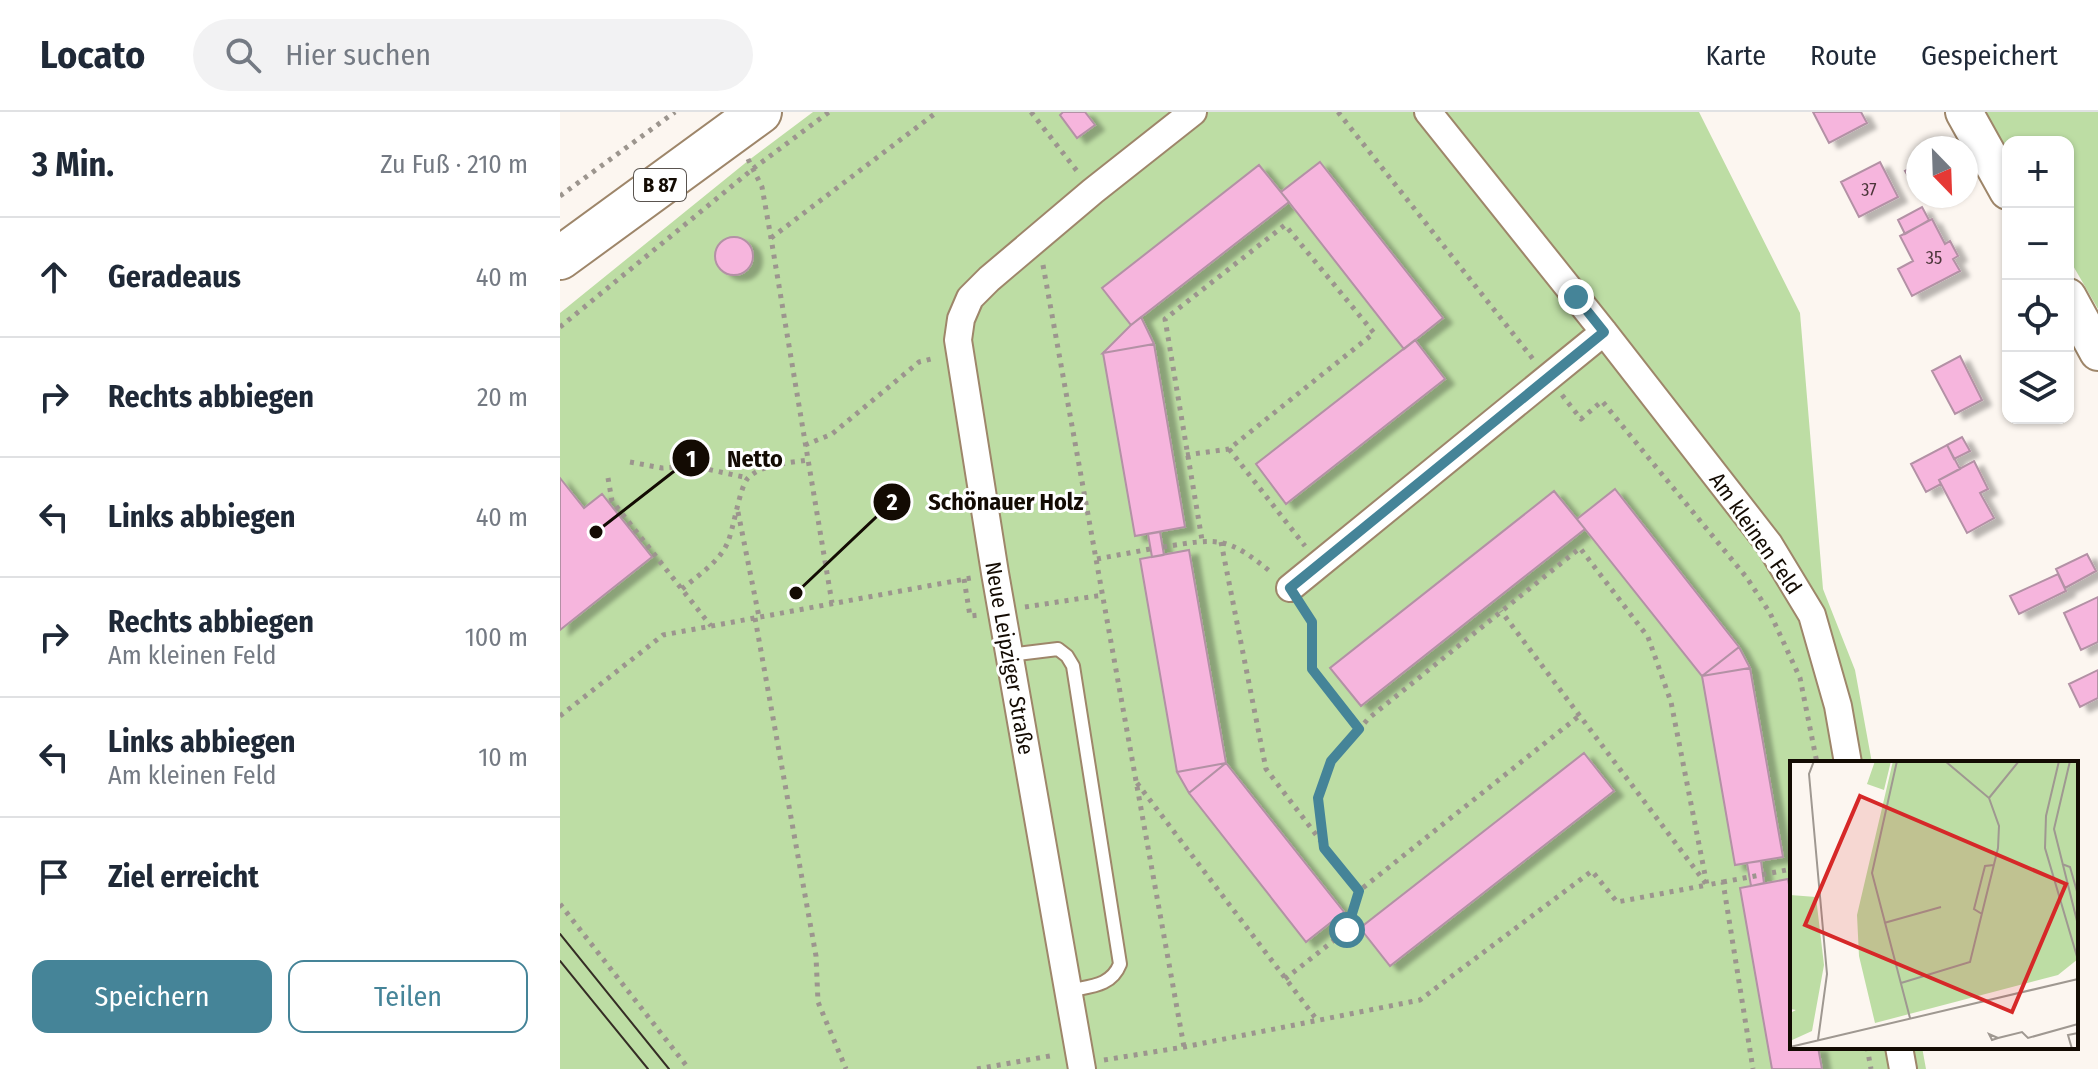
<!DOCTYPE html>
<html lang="de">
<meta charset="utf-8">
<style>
:root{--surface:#fff;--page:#f2f2f3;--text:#1f2937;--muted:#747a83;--line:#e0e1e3;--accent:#458498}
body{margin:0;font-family:"Fira Sans Condensed",sans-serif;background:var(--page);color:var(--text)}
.controls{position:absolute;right:24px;top:24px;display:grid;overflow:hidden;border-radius:16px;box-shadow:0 2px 6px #0004}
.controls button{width:72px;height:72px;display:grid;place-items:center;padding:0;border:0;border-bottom:2px solid var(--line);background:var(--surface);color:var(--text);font:40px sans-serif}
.compass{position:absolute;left:1346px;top:24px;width:72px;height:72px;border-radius:50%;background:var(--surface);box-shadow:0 2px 6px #0004;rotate:157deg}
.stop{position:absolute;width:24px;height:24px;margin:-18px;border:6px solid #458498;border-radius:50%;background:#fff}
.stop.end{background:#458498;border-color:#fff;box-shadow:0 2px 8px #0008}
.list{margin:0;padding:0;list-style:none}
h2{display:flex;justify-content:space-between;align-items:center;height:104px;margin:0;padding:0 32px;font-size:34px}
h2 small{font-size:26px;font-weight:400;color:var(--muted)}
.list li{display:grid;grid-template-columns:52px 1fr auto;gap:24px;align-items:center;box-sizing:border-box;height:120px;padding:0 32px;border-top:2px solid var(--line)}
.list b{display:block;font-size:30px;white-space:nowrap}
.list p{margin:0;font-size:26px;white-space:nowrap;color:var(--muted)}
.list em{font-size:26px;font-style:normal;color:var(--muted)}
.actions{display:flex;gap:16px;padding:24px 32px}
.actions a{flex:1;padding:18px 0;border:2px solid var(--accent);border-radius:16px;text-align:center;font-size:28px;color:var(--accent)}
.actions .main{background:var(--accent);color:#fff}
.icon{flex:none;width:44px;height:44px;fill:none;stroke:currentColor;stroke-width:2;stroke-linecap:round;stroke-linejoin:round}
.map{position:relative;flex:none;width:1538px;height:957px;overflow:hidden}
header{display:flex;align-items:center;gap:48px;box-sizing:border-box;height:112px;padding:0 40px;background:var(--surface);border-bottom:2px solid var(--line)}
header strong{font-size:38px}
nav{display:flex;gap:44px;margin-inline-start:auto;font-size:28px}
.search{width:560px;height:72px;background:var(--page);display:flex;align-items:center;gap:20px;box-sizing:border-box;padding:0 28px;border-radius:44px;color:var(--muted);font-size:30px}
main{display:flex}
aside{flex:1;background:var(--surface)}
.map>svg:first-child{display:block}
.green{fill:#bddda4}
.building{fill:#f6b5dd;stroke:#b391a5;stroke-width:2;filter:url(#shadow)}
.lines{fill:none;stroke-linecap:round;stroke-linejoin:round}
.lane-casing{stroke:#9e866a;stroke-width:16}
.street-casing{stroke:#9e866a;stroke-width:30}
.secondary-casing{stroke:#9e866a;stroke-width:40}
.primary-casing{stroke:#9e866a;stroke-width:46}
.path{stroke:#9c958e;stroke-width:5;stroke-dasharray:4 6;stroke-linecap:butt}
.lane{stroke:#fff;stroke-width:12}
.street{stroke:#fff;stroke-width:26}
.secondary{stroke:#fff;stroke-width:36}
.primary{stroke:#fff;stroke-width:42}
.tram{stroke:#352d25;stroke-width:2}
.route{stroke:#458498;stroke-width:10}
.labels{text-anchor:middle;stroke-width:6;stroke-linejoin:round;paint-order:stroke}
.number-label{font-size:18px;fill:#4c363a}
.shield{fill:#fff;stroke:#5a544f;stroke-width:2}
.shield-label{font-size:20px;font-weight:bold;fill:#130b03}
.street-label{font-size:22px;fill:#130b03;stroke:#fff}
.inset-road{fill:none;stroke:#9f9891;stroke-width:2}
.view{fill:#d62828;fill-opacity:0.15;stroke:#d62828;stroke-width:4}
.inset-edge{fill:none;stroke:#130b03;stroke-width:4}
.leader{fill:none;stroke:#130b03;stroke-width:3}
.callout-dot{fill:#130b03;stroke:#fff;stroke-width:3}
.mark-label{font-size:24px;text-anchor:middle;font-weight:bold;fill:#fff}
.callout-label{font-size:24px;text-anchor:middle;font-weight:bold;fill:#130b03;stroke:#fff;stroke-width:6;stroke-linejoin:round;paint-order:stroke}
</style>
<header>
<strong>Locato</strong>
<div class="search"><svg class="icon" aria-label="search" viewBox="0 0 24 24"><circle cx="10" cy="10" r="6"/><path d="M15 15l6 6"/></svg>Hier suchen</div>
<nav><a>Karte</a><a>Route</a><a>Gespeichert</a></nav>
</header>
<main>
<aside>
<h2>3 Min.<small>Zu Fuß · 210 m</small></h2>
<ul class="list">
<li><svg class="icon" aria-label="ahead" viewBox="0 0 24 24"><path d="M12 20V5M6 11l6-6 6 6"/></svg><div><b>Geradeaus</b></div><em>40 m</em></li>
<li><svg class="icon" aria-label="right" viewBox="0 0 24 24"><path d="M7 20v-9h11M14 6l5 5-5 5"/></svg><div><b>Rechts abbiegen</b></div><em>20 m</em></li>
<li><svg class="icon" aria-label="left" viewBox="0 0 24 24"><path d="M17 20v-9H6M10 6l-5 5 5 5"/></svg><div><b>Links abbiegen</b></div><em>40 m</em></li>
<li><svg class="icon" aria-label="right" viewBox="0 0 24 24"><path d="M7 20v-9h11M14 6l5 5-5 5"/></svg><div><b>Rechts abbiegen</b><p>Am kleinen Feld</p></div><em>100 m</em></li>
<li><svg class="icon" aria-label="left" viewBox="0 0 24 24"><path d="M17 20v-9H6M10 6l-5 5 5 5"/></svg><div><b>Links abbiegen</b><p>Am kleinen Feld</p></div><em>10 m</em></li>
<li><svg class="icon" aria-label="arrive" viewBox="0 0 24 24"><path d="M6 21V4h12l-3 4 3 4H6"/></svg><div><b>Ziel erreicht</b></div></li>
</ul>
<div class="actions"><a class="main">Speichern</a><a>Teilen</a></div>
</aside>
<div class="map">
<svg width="1538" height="957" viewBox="0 0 1538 957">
<defs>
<filter id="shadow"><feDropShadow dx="9" dy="5" stdDeviation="2" flood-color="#0004"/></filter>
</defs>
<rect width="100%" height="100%" fill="#fcf6f0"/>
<!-- green -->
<path class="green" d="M253,0H1139L1240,201L1263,477L1295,558L1312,651H1232V935H1362L1366,957H0V201L189,48Z
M1425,0H1538V197L1508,145V30H1448V39Z"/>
<!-- building -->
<path class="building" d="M503,0H525L535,13L517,26L500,3Z
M1253,0H1301L1307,11L1269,31Z
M760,50L883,206L844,237L721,80Z
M1320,50L1338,85L1299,105L1281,70Z
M1358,52V81L1345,59Z
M699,53L729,90L571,213L542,176Z
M1362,95L1369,108L1345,122L1338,108Z
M1372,107L1385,132L1390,129L1398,144L1393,147L1400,159L1352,184L1338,157L1353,149L1340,124Z
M155 144a19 19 0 1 1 38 0a19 19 0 1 1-38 0Z
M581,205L594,232L543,241L571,213Z
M855,228L885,267L726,392L696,352Z
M594,232L625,415L575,424L543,241Z
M1400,244L1422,288L1395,302L1372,259Z
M1402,325L1410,339L1394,347L1387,333Z
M1387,333L1400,357L1379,368L1381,372L1366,380L1351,352Z
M1414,349L1428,377L1420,381L1434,406L1407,421L1379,368Z
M0,366L24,396L42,382L92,445L0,518Z
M1055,377L1179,535L1142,564L1017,407Z
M994,379L1025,417L801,594L770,556Z
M600,420L604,443L592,445L588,422Z
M629,438L666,651L617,660L580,447Z
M1527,442L1536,459L1505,476L1496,457Z
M1498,462L1506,479L1459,502L1450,484Z
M1538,485V530L1521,538L1504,501Z
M1179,535L1190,556L1142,564Z
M1190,556L1223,745L1175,753L1142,564Z
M1538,558V586L1520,595L1509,572Z
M1024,641L1054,679L830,854L800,816Z
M666,651L784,800L746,830L629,681Z
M666,651L629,681L617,660Z
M1201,749L1204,771L1191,774L1187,751Z
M1228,767L1232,789V935H1258L1262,957H1212L1180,776Z"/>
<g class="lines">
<defs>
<path id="lane" d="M449,543L498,537L507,544L513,554L560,852C551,875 529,874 508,879"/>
<path id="street" d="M868,0L1044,220L1209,432L1252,503L1278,594L1288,651
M730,476L1044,220
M1339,935L1343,957
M522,957L435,461L398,228L401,207L410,186L429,167L533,79L633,0"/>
<path id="secondary" d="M1404,0L1448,79
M1508,185L1538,240"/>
<path id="primary" d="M0,146L200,0"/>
</defs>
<!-- lane casing -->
<use href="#lane" class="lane-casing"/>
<!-- street casing -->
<use href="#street" class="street-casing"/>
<!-- secondary casing -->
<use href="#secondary" class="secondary-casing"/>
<!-- primary casing -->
<use href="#primary" class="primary-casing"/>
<!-- path -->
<path class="path" d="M471,0L517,59
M778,0L973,247
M188,47L202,75L211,126L272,491
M0,84L115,0
M211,126L377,0
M483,153L624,935
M0,215L194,56L269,0
M1002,283L1021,307L1042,289L1187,466L1210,501L1240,566L1257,651
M245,333L272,322L359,250L375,246
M669,337L745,434
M626,343L669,337L814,221L725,113L605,207L642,428
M70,350L102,356L133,354L188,366
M48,366L52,389L151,514
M178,400L199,505
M661,430L706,657L799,779L1019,604
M603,435C659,426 667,424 712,461
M537,447L590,437
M404,467L410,504L419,503
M122,477C137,464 158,451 167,432C174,417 179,376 188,366C202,352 229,351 248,348
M465,495L543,483
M742,495L752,510V557L799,617
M195,506L256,844L258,890L286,957
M0,604L103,523L411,466
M577,671L757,908
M764,736L758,686L771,649L809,606L1020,436L1088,525L1111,590L1147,773L1163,770L1193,957
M1163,770L1232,757
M0,792L129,957
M725,867L787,818L799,779
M1307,935L1311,957
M544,948L624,935L860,888L1032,759L1057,790L1147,773L941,499
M417,957L495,943"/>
<!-- lane -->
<use href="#lane" class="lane"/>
<!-- street -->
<use href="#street" class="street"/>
<!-- secondary -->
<use href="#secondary" class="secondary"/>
<!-- primary -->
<use href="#primary" class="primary"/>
<!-- tram -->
<path class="tram" d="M0,822L109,957
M0,849L88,957"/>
</g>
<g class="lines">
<!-- route -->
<path class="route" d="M787,818L799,779L764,736L758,686L771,649L799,617L752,557V510L730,476L1044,220L1016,185"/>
</g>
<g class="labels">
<!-- number labels -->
<g class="number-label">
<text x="1309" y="84">37</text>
<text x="1374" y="152">35</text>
</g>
<!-- shield labels -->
<rect class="shield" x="74" y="57" width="52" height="32" rx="6"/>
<g class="shield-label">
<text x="100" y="80">B 87</text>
</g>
<!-- street labels -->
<g class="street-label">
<text transform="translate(1196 421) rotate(55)" y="8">Am kleinen Feld</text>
<text transform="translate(450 546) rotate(80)" y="8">Neue Leipziger Straße</text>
</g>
</g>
<!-- overview -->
<g transform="translate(1230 649)">
<rect width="288" height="288" fill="#fcf6f0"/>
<path d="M85,0H101L94,29L77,23ZM103,0H288V198L268,214L85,262L69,195L67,154ZM0,134L26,136L34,204L22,270L0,280V252L6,249L0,248Z" fill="#bddda4"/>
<path class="inset-road" d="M24,0L19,13L37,213L28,279M107,0L82,112L120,257M269,0L256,55L255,87L288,199M280,0L264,68L288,164M199,37L229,0M272,103L280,106L288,134M192,153L184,148L195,105L204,104M94,162L151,146M111,222L180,201L208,87L209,65L199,37L155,0M208,277L199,273L202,279L208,277L232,271L238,277L288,263M0,286L288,218M282,288L278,274L288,272"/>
<path class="view" d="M70,35L276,123L222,251L15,164Z"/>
<rect width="288" height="288" class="inset-edge"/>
</g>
<!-- callouts -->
<path class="leader" d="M36 420L131 346M236 481L332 390"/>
<g class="callout-dot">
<circle cx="36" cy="420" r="8"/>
<circle cx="236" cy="481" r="8"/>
<circle cx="131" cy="346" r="20"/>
<circle cx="332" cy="390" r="20"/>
</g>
<g class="mark-label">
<text x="131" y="355">1</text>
<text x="332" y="398">2</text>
</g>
<g class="callout-label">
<text x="195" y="355">Netto</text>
<text x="446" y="398">Schönauer Holz</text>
</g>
</svg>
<div class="controls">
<button>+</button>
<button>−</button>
<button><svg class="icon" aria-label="locate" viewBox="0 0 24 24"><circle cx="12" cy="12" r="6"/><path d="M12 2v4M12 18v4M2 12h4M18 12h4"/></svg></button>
<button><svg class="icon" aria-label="layers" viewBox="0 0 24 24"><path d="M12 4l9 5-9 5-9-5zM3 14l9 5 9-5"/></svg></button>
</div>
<svg class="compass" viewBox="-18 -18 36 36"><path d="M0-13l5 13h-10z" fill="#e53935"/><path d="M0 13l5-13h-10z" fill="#747a83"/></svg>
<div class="stop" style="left:787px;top:818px"></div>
<div class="stop end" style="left:1016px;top:185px"></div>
</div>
</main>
